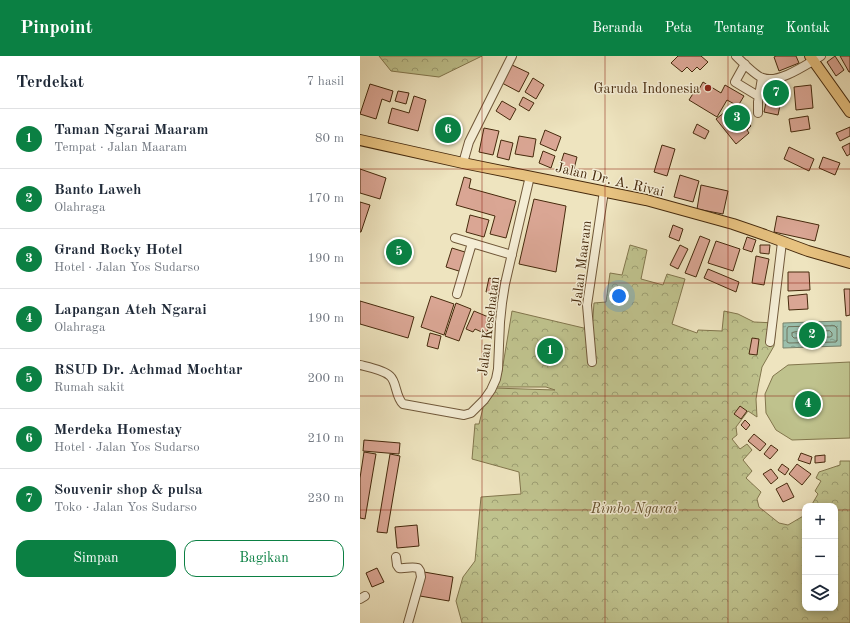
<!DOCTYPE html>
<html lang="id">
<meta charset="utf-8">
<style>
:root{--surface:#fff;--page:#f6f6f7;--text:#1f2937;--muted:#747a83;--line:#e0e1e3;--accent:#0b8043}
body{margin:0;font-family:"Old Standard TT",serif;background:var(--page);color:var(--text)}
.controls{position:absolute;right:12px;bottom:12px;display:grid;overflow:hidden;border-radius:8px;box-shadow:0 2px 6px #0003}
.controls button{width:36px;height:36px;display:grid;place-items:center;padding:0;border:0;border-bottom:1px solid var(--line);background:var(--surface);color:var(--text);font:20px sans-serif}
.you{position:absolute;left:259px;top:240px;width:14px;height:14px;margin:-10px;border:3px solid #fff;border-radius:50%;background:#1a73e8;box-shadow:0 0 0 6px #1a73e833}
.badge{display:grid;place-items:center;width:26px;height:26px;border-radius:50%;background:var(--accent);color:#fff;font-size:13px;font-weight:700}
.pin{position:absolute;translate:-50% -50%;border:2px solid #fff;box-shadow:0 1px 4px #0006}
.list{margin:0;padding:0;list-style:none}
h2{display:flex;justify-content:space-between;align-items:center;height:52px;margin:0;padding:0 16px;font-size:17px}
h2 small{font-size:13px;font-weight:400;color:var(--muted)}
.list li{display:grid;grid-template-columns:26px 1fr auto;gap:12px;align-items:center;box-sizing:border-box;height:60px;padding:0 16px;border-top:1px solid var(--line)}
.list b{display:block;font-size:15px;white-space:nowrap}
.list p{margin:0;font-size:13px;white-space:nowrap;color:var(--muted)}
.list em{font-size:13px;font-style:normal;color:var(--muted)}
.actions{display:flex;gap:8px;padding:12px 16px}
.actions a{flex:1;padding:9px 0;border:1px solid var(--accent);border-radius:12px;text-align:center;font-size:14px;color:var(--accent)}
.actions .main{background:var(--accent);color:#fff}
.icon{flex:none;width:22px;height:22px;fill:none;stroke:currentColor;stroke-width:2;stroke-linecap:round;stroke-linejoin:round}
.map{position:relative;flex:none;width:490px;height:567px;overflow:hidden}
header{display:flex;align-items:center;gap:24px;box-sizing:border-box;height:56px;padding:0 20px;background:var(--accent);color:#fff}
header strong{font-size:19px}
nav{display:flex;gap:22px;margin-inline-start:auto;font-size:14px}
main{display:flex}
aside{flex:1;background:var(--surface)}
.map>svg:first-child{display:block}
.forest{fill:url(#forest-crowns);stroke:#82764d}
.pitch{fill:#bfc28d;stroke:#82764d}
.water{fill:url(#water-ripples);stroke:#79836c}
.lines{fill:none;stroke-linecap:round;stroke-linejoin:round}
.shore{stroke:#70745c;stroke-width:1}
.building{fill:#daa694;stroke:#462a0d}
.minor-casing{stroke:#70583a;stroke-width:10}
.major-casing{stroke:#462a0d;stroke-width:12}
.minor{stroke:#f4edd5;stroke-width:8}
.major{stroke:#e7c280;stroke-width:10}
.grid{fill:none;stroke:#8f2418;stroke-width:1;stroke-opacity:0.55}
.poi-dot{fill:#8f2418;stroke:#f4edd5;stroke-width:1.5}
.labels{text-anchor:middle;stroke-width:3;stroke-linejoin:round;paint-order:stroke}
.poi-label{font-size:14px;fill:#462a0d;stroke:#f4edd5;text-anchor:end}
.street-label{font-size:14px;fill:#462a0d;stroke:#f4edd5}
.park-label{font-size:14px;font-style:italic;fill:#64502d;stroke:#f4edd5}
</style>
<header>
<strong>Pinpoint</strong>
<nav><a>Beranda</a><a>Peta</a><a>Tentang</a><a>Kontak</a></nav>
</header>
<main>
<aside>
<h2>Terdekat<small>7 hasil</small></h2>
<ul class="list">
<li><span class="badge">1</span><div><b>Taman Ngarai Maaram</b><p>Tempat · Jalan Maaram</p></div><em>80 m</em></li>
<li><span class="badge">2</span><div><b>Banto Laweh</b><p>Olahraga</p></div><em>170 m</em></li>
<li><span class="badge">3</span><div><b>Grand Rocky Hotel</b><p>Hotel · Jalan Yos Sudarso</p></div><em>190 m</em></li>
<li><span class="badge">4</span><div><b>Lapangan Ateh Ngarai</b><p>Olahraga</p></div><em>190 m</em></li>
<li><span class="badge">5</span><div><b>RSUD Dr. Achmad Mochtar</b><p>Rumah sakit</p></div><em>200 m</em></li>
<li><span class="badge">6</span><div><b>Merdeka Homestay</b><p>Hotel · Jalan Yos Sudarso</p></div><em>210 m</em></li>
<li><span class="badge">7</span><div><b>Souvenir shop &amp; pulsa</b><p>Toko · Jalan Yos Sudarso</p></div><em>230 m</em></li>
</ul>
<div class="actions"><a class="main">Simpan</a><a>Bagikan</a></div>
</aside>
<div class="map">
<svg width="490" height="567" viewBox="0 0 490 567">
<defs>
<pattern id="forest-crowns" width="20" height="18" patternUnits="userSpaceOnUse"><rect width="20" height="18" fill="#bfc28d"/><path d="M2 6a3 3 0 1 1 6 0M12 15a3 3 0 1 1 6 0" fill="none" stroke="#9d9e72"/></pattern>
<pattern id="water-ripples" width="26" height="14" patternUnits="userSpaceOnUse"><rect width="26" height="14" fill="#9bbfac"/><path d="M2 4q2-2 4 0t4 0M15 11q2-2 4 0t4 0" fill="none" stroke="#809b8a"/></pattern>
</defs>
<rect width="100%" height="100%" fill="#eee4bf"/>
<filter id="stains"><feTurbulence type="fractalNoise" baseFrequency=".005" numOctaves="4"/><feColorMatrix values="0 0 0 0 .2 0 0 0 0 .09 0 0 0 0 .02 0 0 0 .5 -.17"/></filter>
<radialGradient id="worn" r=".72"><stop offset=".6" stop-color="#630" stop-opacity="0"/><stop offset="1" stop-color="#630" stop-opacity=".3"/></radialGradient>
<!-- forest -->
<path class="forest" d="M19,0H122L79,21L31,15Z
M270,189L287,194L281,223L303,229L307,218L325,223L312,268L337,277L338,274L362,275L364,255L378,258L394,266L416,267L414,290L402,311L398,331L396,343L397,361L388,355L376,371L377,379L372,383L380,393L387,388L392,394L383,404L392,415L386,422L401,436L397,443L399,451L419,467L428,469L445,459V552H475V450H451L458,438L455,435L461,425L456,422L459,416L480,409V405H490V567H102L96,545L103,521L115,505L121,441L161,438L159,416L112,403L115,368H119L123,352L116,351L133,332L195,334L186,331H135L142,315L152,255L232,274L234,247L246,246L250,217L262,219Z"/>
<!-- pitch -->
<path class="pitch" d="M490,306V382L432,384L416,374L406,357L405,338L413,320L428,309Z"/>
<!-- water -->
<path class="water" d="M481,265V290L423,292V267Z"/>
<g class="lines">
<!-- shore -->
<path class="shore" d="M475,270L477,272V284L476,286L429,287L427,286V273L428,271Z
M470,275L472,277V280L470,281L434,282L432,280V277L434,276Z"/>
</g>
<!-- building -->
<path class="building" d="M318,0H341L348,6L340,14L337,11L332,16L327,11L322,16L311,7Z
M416,0H436L439,7L419,15L414,1Z
M475,0L484,14L476,20L467,6Z
M480,0H490V16H489Z
M152,9L169,17L159,36L142,27Z
M173,22L184,29L176,43L165,36Z
M343,26L361,37L365,29L384,40L378,50L367,44L357,61L329,44L334,36L337,37Z
M10,28L33,35L30,46L22,43L16,63L0,58Z
M451,29L453,52L436,54L434,31Z
M409,32L423,35L418,59L404,56Z
M38,35L49,37L46,48L35,45Z
M54,40L66,44L58,75L28,67L32,52L49,57Z
M163,41L174,47L169,55L159,49Z
M142,45L156,53L150,64L136,55Z
M374,49L391,70L387,74L389,77L376,88L356,63Z
M448,60L450,73L431,76L429,63Z
M84,64L96,68L92,84L80,80Z
M337,68L349,75L345,83L333,77Z
M490,71V80L480,85L476,77Z
M124,72L139,75L133,99L119,96Z
M185,74L201,81L196,95L180,88Z
M159,80L176,83L173,101L155,98Z
M141,84L153,87L149,104L137,101Z
M490,87V98L487,100L482,91Z
M302,89L315,93L307,120L294,116Z
M429,91L454,103L449,115L424,103Z
M183,95L195,100L191,112L179,107Z
M204,97L217,101L213,117L199,113Z
M463,101L480,107L475,119L459,112Z
M0,113L26,122L20,143L0,137Z
M320,119L339,125L333,146L314,141Z
M104,121L111,123L109,132L156,145L146,182L130,178L135,160L96,149Z
M341,129L368,135L363,158L337,153Z
M174,143L206,150L196,216L159,208Z
M0,146L10,149L1,176H0Z
M110,159L129,164L124,181L106,176Z
M417,160L459,169L455,185L414,176Z
M313,169L323,173L319,185L309,181Z
M340,180L350,184L336,221L325,217Z
M387,181L396,184L392,196L383,193Z
M356,185L380,193L373,215L348,207Z
M320,189L328,193L318,213L310,209Z
M400,189H410L409,198L400,197Z
M92,192L108,197L102,216L86,211Z
M396,200L409,203L404,229L392,227Z
M348,213L379,226L376,236L344,222Z
M428,216H449L450,234L428,235Z
M129,222L142,225L139,239L126,236Z
M484,233H490V259L486,260Z
M447,238L448,253L429,254L428,240Z
M71,240L94,248L84,279L61,271Z
M0,245L54,261L48,282L0,268Z
M96,247L111,253L99,285L85,280Z
M114,255L133,263L126,278L115,273L113,276L106,273Z
M70,277L81,280L78,293L67,290Z
M392,282L399,283L397,299L389,298Z
M380,350L387,355L381,363L374,358Z
M385,364L390,369L386,374L381,369Z
M394,378L406,388L400,395L388,385Z
M4,384L40,387L39,398L3,395Z
M411,389L418,394L410,403L404,398Z
M4,396L16,398L5,463L0,462V422Z
M441,397L452,401L450,408L438,404Z
M30,398L40,400L27,477L17,476Z
M465,399V406L455,407V400Z
M422,408L429,413L425,419L418,414Z
M437,408L451,418L442,429L429,418Z
M411,413L418,422L411,428L403,418Z
M427,427L434,441L423,446L416,433Z
M57,469L59,490L37,492L35,471Z
M17,512L24,526L12,531L6,517Z
M64,516L93,521L89,545L60,540Z"/>
<g class="lines">
<defs>
<path id="minor" d="M376,0C381,5 397,21 403,22C419,28 447,8 461,0
M385,8L375,26L398,40
M398,57V46L402,22
M103,107L109,86L152,0
M95,182L152,199
M97,238L112,187
M410,286L422,186
M232,306L227,249L244,135
M0,309C8,311 24,314 30,320C37,326 35,340 43,348L104,359L111,357L124,344L131,334L136,323L138,313L140,266L142,247L145,228L170,120
M36,501L37,509L39,512C45,513 51,510 58,512L60,515L61,521L48,567
M0,543L5,540"/>
<path id="major" d="M450,0L490,56
M0,84L103,107L286,144L373,168L405,179L448,195L490,207"/>
</defs>
<!-- minor casing -->
<use href="#minor" class="minor-casing"/>
<!-- major casing -->
<use href="#major" class="major-casing"/>
<!-- minor -->
<use href="#minor" class="minor"/>
<!-- major -->
<use href="#major" class="major"/>
</g>
<!-- grid -->
<path class="grid" d="M122,0V567M245,0V567M368,0V567M0,113H490M0,227H490M0,340H490M0,454H445M475,454H490"/>
<!-- markers -->
<circle class="poi-dot" cx="348" cy="32" r="4"/>
<g class="labels">
<!-- poi labels -->
<g class="poi-label">
<text x="340" y="37">Garuda Indonesia</text>
</g>
<!-- street labels -->
<g class="street-label">
<text transform="translate(250 123) rotate(13)" y="5">Jalan Dr. A. Rivai</text>
<text transform="translate(221 207) rotate(-83)" y="5">Jalan Maaram</text>
<text transform="translate(128 270) rotate(-83)" y="5">Jalan Kesehatan</text>
</g>
<!-- park labels -->
<g class="park-label">
<text x="274" y="457">Rimbo Ngarai</text>
</g>
</g>
<rect width="100%" height="100%" filter="url(#stains)"/>
<rect width="100%" height="100%" fill="url(#worn)"/>
</svg>
<div class="controls">
<button>+</button>
<button>−</button>
<button><svg class="icon" aria-label="layers" viewBox="0 0 24 24"><path d="M12 4l9 5-9 5-9-5zM3 14l9 5 9-5"/></svg></button>
</div>
<div class="you"></div>
<div class="pin badge" style="left:190px;top:295px">1</div>
<div class="pin badge" style="left:452px;top:279px">2</div>
<div class="pin badge" style="left:377px;top:62px">3</div>
<div class="pin badge" style="left:448px;top:348px">4</div>
<div class="pin badge" style="left:39px;top:196px">5</div>
<div class="pin badge" style="left:88px;top:74px">6</div>
<div class="pin badge" style="left:416px;top:37px">7</div>
</div>
</main>
